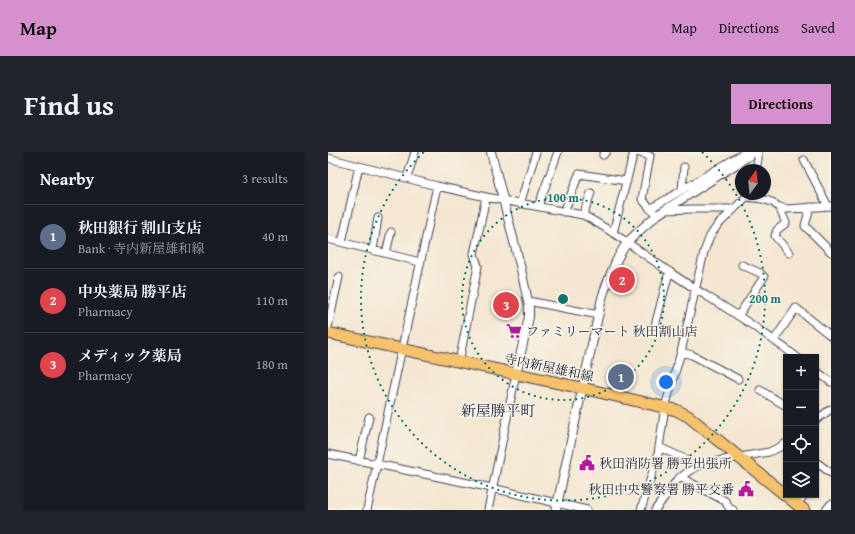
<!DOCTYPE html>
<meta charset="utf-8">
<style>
:root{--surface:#171b24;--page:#20242c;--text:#f1f3f6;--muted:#9ea1a6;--line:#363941;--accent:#d690ce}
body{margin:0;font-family:"Gentium Book Plus","Noto Serif JP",serif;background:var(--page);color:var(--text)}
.controls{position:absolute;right:12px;bottom:12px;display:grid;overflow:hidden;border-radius:0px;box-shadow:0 1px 3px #0004}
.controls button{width:36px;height:36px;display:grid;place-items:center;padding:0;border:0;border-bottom:1px solid var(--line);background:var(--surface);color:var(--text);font:20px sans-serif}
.compass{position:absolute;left:407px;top:12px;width:36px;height:36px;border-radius:50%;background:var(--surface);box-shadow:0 1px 3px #0004;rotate:15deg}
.you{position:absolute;left:338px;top:230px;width:14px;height:14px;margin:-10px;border:3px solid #fff;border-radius:50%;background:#1a73e8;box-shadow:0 0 0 6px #1a73e833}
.badge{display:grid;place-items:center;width:26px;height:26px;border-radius:50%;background:var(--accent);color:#fff;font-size:13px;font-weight:700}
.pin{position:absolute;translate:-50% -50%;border:2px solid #fff;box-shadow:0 1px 4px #0006}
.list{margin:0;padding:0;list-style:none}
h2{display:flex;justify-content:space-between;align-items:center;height:52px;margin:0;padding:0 16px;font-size:17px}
h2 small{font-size:13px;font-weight:400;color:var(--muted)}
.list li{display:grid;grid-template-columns:26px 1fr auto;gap:12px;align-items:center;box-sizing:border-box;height:64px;padding:0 16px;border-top:1px solid var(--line)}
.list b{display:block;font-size:15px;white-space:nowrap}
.list p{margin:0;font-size:13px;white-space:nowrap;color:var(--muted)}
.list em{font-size:13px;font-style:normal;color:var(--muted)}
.icon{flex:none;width:22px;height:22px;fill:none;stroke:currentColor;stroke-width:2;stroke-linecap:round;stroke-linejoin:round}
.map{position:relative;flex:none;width:503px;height:358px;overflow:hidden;border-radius:0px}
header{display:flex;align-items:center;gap:24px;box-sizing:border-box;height:56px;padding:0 20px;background:var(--accent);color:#111}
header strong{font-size:19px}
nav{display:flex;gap:22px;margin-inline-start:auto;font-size:14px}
.intro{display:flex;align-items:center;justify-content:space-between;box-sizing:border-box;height:96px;padding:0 24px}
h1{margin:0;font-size:28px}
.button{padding:10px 18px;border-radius:0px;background:var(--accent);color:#111;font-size:14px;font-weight:700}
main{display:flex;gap:24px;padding:0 24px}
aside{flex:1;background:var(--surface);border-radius:0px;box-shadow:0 1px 3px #0004}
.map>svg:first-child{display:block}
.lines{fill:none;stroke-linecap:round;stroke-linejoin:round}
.minor-casing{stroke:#423f51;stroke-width:9}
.tertiary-casing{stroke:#423f51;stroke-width:10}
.primary-casing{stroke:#423f51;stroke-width:13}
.minor{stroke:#fff;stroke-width:7}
.tertiary{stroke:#fff;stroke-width:8}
.primary{stroke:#f5c16b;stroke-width:11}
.ring{fill:none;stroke:#0f766e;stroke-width:2;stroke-dasharray:2 4}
.labels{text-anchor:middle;stroke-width:3;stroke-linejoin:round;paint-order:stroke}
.poi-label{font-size:13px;fill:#22223b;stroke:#f7f3e8;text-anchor:start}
.street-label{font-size:13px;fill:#22223b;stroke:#f7f3e8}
.quarter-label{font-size:15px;fill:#22223b;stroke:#f7f3e8}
.centre{fill:#0f766e;stroke:#f7f3e8;stroke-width:2}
.ring-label{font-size:12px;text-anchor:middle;font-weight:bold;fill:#0f766e;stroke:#f7f3e8;stroke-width:3;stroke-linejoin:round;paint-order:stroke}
</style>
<header>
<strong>Map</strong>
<nav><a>Map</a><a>Directions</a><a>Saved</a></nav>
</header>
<div class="intro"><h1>Find us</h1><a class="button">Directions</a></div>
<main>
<aside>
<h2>Nearby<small>3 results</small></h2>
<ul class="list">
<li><span class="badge" style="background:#5c6f8a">1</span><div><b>秋田銀行 割山支店</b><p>Bank · 寺内新屋雄和線</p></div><em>40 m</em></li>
<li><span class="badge" style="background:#e0444e">2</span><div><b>中央薬局 勝平店</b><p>Pharmacy</p></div><em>110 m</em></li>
<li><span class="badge" style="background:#e0444e">3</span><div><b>メディック薬局</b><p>Pharmacy</p></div><em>180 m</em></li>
</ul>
</aside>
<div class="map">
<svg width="503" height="358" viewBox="0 0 503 358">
<rect width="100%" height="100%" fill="#f7f3e8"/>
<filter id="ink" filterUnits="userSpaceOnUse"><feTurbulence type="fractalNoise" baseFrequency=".025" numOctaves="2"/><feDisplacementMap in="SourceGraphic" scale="8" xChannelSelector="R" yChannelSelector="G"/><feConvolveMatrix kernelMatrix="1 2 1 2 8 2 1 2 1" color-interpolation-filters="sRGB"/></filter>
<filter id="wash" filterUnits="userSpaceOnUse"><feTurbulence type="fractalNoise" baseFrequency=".012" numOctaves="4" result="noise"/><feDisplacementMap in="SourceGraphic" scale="16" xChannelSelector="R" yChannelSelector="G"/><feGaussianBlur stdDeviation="0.9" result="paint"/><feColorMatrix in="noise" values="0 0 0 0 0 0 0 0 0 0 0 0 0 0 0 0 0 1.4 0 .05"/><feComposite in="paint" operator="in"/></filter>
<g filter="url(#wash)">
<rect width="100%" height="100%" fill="#f4e6d0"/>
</g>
<g filter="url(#ink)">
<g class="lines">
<defs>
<path id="minor" d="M308,0L322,4L314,47L320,54L325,59
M275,3L278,0
M0,6L109,34L158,45L255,63C286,79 313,101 342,120C360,133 379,144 398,156C422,171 446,188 469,205
M476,8L500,54
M428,18L430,7V0
M79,26L87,0
M354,38L356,15
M418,45L434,47L444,50L451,55L459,57L503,54
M192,52L208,0
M211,52L230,0
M451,55L458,71L449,78L447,84L461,101
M482,55L477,74L503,100
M322,57L416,1L427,0
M337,58L363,57H406
M236,60L251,22L299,29
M255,63L263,41
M285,81L306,0
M0,87L92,110
M14,90L31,14
M45,98L50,66
M58,101L63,80
M200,149L271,163
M410,164L436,125L432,121L414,113
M327,174L341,120
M0,175L11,125
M446,188L468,156L503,184
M353,200L364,203L410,227
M131,210L150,114L146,102L158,45
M488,219L503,230
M432,238L458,254
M488,268L503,257
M331,295L357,307
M0,302L164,336L259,358
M31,309L41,265
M488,310L503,321
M352,325L397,349L401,356L405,358
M469,352L476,343
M39,358L109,34
M160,358L188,222
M313,358L330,302L337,255L353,200L376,100L382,84L389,74L418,45L420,42
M327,358L349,328L361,319L374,312L429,302L441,300L452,295L458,291
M498,358L503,352"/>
<path id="tertiary" d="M163,0L192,113L201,154V165L188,222
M228,358L274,146C280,127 287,107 299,91C308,81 319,72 329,63L427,0"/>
<path id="primary" d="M0,181L258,237L348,258L360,264L476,358"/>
</defs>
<!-- minor casing -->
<use href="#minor" class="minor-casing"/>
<!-- tertiary casing -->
<use href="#tertiary" class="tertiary-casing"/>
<!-- primary casing -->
<use href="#primary" class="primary-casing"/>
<!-- minor -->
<use href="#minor" class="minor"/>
<!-- tertiary -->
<use href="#tertiary" class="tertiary"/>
<!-- primary -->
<use href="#primary" class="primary"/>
</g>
</g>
<!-- distance rings -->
<g class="ring">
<circle cx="235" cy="147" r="101"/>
<path d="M374 0A202 202 0 1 1 96 0"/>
</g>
<!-- icons -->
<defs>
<symbol id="supermarket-bare" viewBox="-9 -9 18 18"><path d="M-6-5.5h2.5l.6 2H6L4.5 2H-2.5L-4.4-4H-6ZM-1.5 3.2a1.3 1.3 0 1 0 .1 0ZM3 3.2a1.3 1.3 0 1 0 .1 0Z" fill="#b5179e" stroke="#f7f3e8" stroke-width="2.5" paint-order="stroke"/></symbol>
<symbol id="civic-bare" viewBox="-9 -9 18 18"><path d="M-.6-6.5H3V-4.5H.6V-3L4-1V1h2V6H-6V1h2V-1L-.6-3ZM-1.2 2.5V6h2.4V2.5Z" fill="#b5179e" stroke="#f7f3e8" stroke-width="2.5" paint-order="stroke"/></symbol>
</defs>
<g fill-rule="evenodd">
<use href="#supermarket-bare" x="175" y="168" width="22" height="22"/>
<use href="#civic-bare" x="248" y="300" width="22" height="22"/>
<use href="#civic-bare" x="407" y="326" width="22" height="22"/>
</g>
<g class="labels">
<!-- poi labels -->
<g class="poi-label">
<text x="198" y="184">ファミリーマート 秋田割山店</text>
<text x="271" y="316">秋田消防署 勝平出張所</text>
<text x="406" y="342" text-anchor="end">秋田中央警察署 勝平交番</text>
</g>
<!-- street labels -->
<g class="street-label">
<text transform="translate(221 215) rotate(12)" y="5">寺内新屋雄和線</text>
</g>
<!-- quarter labels -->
<g class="quarter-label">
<text x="170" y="264">新屋勝平町</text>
</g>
</g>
<circle cx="235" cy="147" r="6" class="centre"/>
<g class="ring-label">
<text x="235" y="50">100 m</text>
<text x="437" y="151">200 m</text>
</g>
</svg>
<div class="controls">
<button>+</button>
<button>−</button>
<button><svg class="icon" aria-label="locate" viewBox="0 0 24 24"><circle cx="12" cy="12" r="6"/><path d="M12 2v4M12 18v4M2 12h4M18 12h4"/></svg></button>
<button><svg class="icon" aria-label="layers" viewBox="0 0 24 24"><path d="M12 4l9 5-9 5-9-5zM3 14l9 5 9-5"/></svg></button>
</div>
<svg class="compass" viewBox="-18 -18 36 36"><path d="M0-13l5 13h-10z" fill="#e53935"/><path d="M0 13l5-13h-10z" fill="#9ea1a6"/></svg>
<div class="you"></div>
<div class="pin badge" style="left:293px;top:225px;background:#5c6f8a">1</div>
<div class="pin badge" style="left:294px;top:128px;background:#e0444e">2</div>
<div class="pin badge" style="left:178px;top:153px;background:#e0444e">3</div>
</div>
</main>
